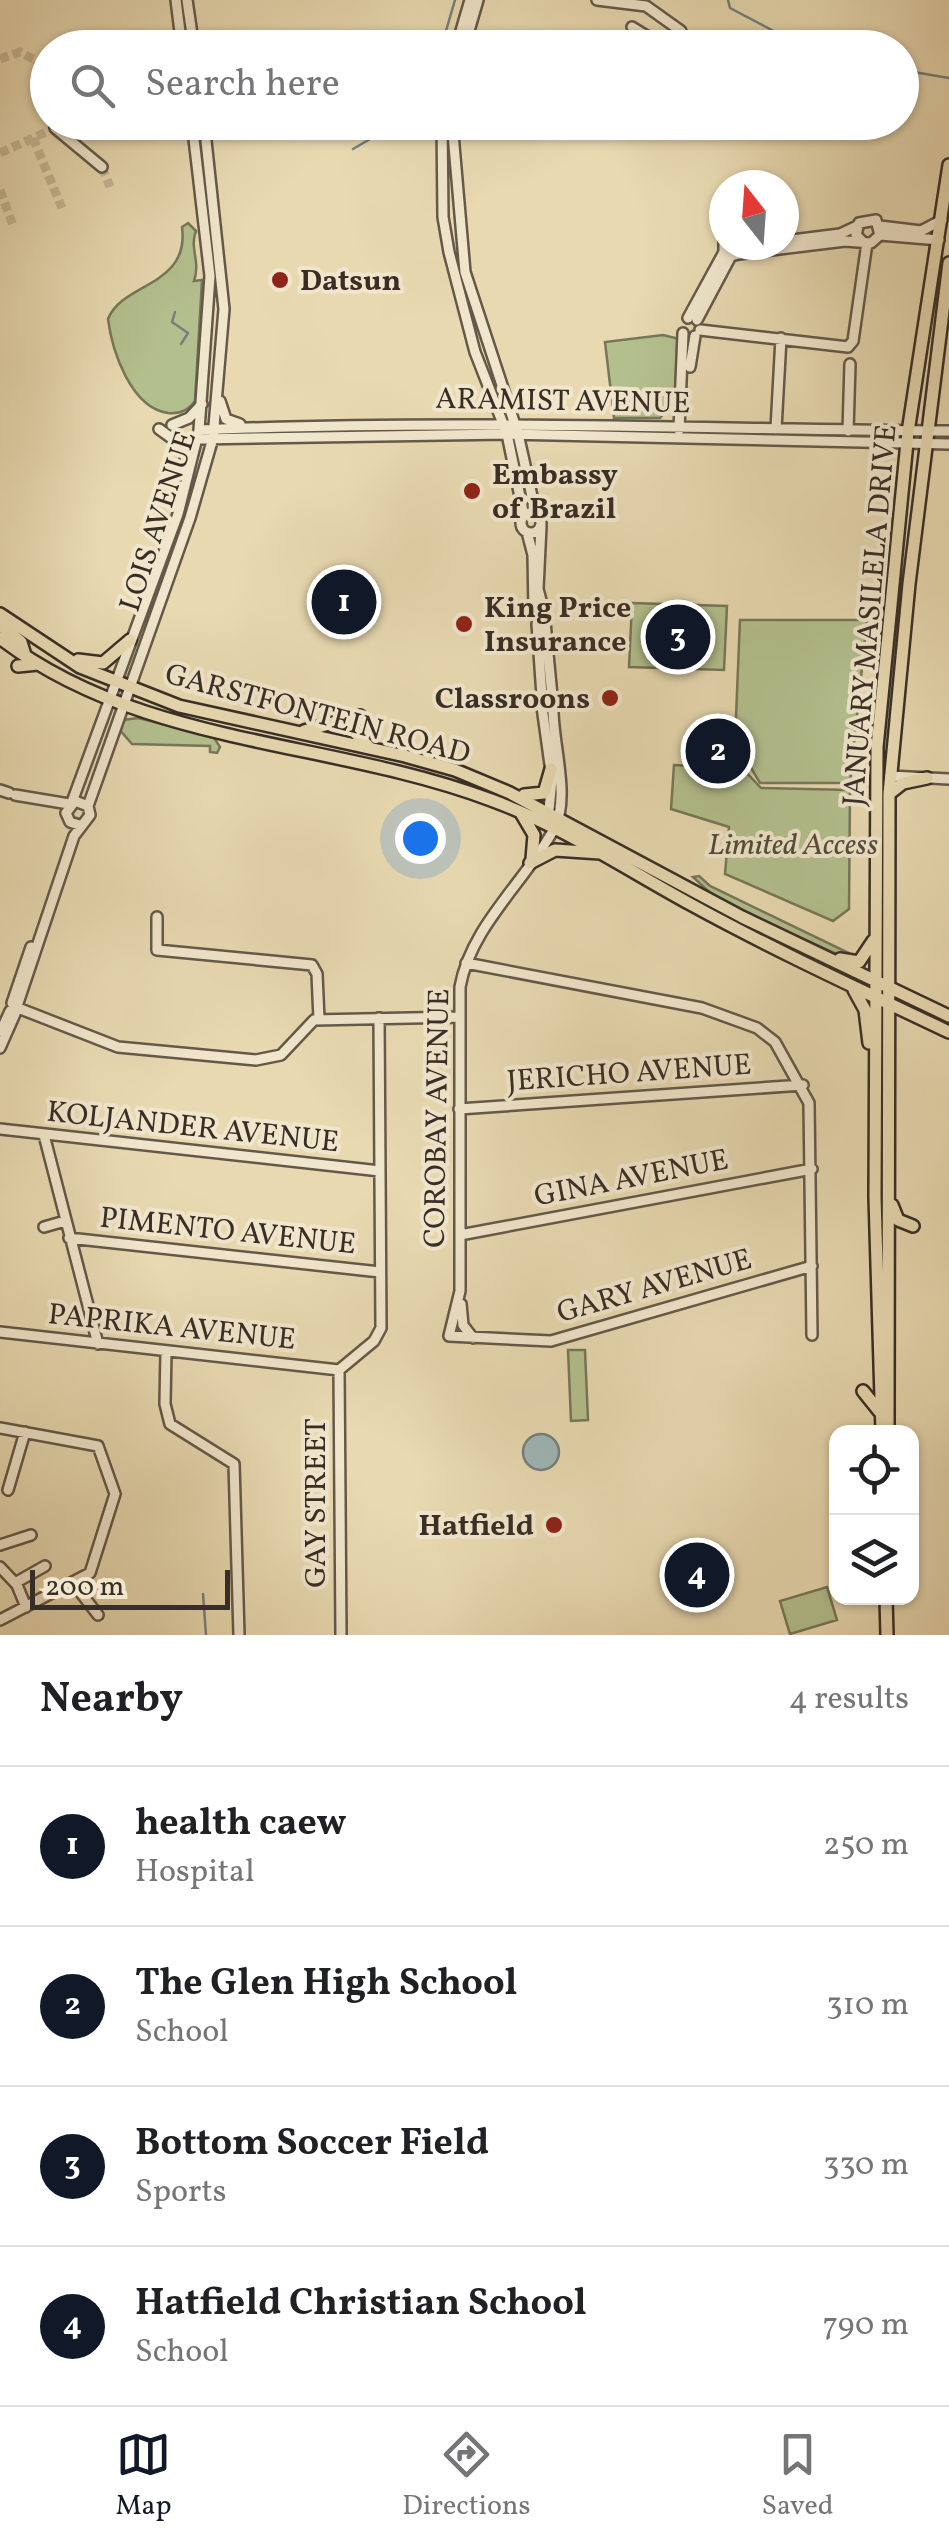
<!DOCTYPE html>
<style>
:root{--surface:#fff;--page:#f2f2f2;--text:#202124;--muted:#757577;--line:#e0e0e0;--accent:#111827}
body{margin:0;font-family:Vollkorn,serif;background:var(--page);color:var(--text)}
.controls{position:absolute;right:30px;bottom:30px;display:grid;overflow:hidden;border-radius:20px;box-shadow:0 2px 8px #0004}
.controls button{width:90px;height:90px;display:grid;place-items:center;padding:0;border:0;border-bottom:2px solid var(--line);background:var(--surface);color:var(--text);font:50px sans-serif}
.compass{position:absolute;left:709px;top:170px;width:90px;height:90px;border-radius:50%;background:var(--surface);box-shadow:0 2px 8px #0004;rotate:343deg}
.scale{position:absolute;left:30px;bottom:25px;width:200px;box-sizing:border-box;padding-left:10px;border:5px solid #382e26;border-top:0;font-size:28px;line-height:35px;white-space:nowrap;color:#382e26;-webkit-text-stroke:8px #f0e6cc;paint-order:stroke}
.you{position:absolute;left:420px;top:838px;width:35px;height:35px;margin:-25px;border:8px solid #fff;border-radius:50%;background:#1a73e8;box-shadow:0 0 0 15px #1a73e833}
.badge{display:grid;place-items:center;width:65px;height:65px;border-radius:50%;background:var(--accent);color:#fff;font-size:32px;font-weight:700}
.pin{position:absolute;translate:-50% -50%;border:5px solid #fff;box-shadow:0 2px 10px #0006}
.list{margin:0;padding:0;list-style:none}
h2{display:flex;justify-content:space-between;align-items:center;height:130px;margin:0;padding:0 40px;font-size:42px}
h2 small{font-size:32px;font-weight:400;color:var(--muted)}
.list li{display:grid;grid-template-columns:65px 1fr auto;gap:30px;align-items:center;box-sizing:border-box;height:160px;padding:0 40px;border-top:2px solid var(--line)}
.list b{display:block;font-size:38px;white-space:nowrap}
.list p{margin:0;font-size:32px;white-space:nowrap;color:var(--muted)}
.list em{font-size:32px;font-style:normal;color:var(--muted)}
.icon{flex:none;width:55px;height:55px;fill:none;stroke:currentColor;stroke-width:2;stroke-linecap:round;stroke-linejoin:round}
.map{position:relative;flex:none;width:949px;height:1635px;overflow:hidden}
.search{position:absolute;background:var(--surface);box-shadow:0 2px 8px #0004;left:30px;right:30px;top:30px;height:110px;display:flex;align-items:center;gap:25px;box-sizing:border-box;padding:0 35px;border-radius:55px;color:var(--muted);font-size:38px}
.sheet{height:770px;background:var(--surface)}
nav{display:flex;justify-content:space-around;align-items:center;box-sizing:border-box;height:140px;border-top:2px solid var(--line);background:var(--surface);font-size:28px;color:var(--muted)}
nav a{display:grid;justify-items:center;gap:5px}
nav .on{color:var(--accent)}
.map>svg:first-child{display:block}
.green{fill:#b3c08e;stroke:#76775a;stroke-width:2.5}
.water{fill:#9eb7b8;stroke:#75807e;stroke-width:2.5}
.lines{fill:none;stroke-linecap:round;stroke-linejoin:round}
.stream{stroke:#75807e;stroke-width:2.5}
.minor-tunnel{stroke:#c5b795;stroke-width:9;stroke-dasharray:9 4.5;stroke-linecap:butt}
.minor-casing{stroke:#645949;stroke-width:14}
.major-casing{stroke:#382e26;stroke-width:16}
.minor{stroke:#f0e6cc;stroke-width:9}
.major{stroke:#e8d9b1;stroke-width:11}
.poi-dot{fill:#8f2418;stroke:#f0e6cc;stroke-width:4}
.labels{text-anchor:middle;stroke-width:8;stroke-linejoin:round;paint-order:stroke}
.poi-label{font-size:30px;font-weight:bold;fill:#382e26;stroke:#f0e6cc;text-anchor:start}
.street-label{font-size:30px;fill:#382e26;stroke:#f0e6cc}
.park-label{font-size:30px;font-style:italic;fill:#514b3b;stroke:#f0e6cc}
</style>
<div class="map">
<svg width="949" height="1635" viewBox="0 0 949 1635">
<rect width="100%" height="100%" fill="#e8d9b1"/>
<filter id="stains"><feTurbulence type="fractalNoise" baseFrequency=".002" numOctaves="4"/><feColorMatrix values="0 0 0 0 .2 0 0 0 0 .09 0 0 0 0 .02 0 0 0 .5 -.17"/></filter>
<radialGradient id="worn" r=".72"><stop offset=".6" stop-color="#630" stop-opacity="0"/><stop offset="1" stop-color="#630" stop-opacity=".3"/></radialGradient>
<!-- green -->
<path class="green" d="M188,223L196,231C189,248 201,261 194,281L202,280L195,401C189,410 179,414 168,413C131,408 112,351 108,319C122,282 190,287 182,227Z
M663,335L679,339L675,413L665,412L660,418H614L605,342Z
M632,603L727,606L724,670L629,667Z
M740,620H867L850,783H760L735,741Z
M138,718L213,736L220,747L217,753L210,752V746L132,744L119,729L123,720Z
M674,765L743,769L761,788L850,790L849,909L833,921L725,874L729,827L671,809Z
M699,876L710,886L855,956L852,961L718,900L693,877Z
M568,1350H585L588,1420L571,1421Z
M827,1587L837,1620L790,1634L780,1601Z"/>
<!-- water -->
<path class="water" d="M523 1452a18 18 0 1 1 36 0a18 18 0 1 1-36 0Z"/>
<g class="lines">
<!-- stream -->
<path class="stream" d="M728,0L730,8L804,47
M441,48L455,0
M902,70L949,78
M395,124V122
M353,149L382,132
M175,312L172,322L188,333L181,344
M203,1594L206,1635"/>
<!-- minor-tunnel -->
<path class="minor-tunnel" d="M0,59L20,52L37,61L48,93
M33,138L62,208
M0,153L55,128L54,122
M102,167L110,187
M0,190L14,228"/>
<defs>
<path id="minor" d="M176,0L182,48
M187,0L194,48
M597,0L646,6L681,31L683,48
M632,27L666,48
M456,48L470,0
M464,48L478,0
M442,122L443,217L449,252L475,352L507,434L524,516
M452,122L465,272L518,434L536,514
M55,128L102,167
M880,226L921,231L942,220
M880,235L939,240
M784,241L840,234L857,226
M724,242V252L731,256L739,254L742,245
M739,254L845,241L871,243L880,235L876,220L859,223L856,235L862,241
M688,318L724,252
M697,320L731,256
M700,330L848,347L853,341L867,243
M690,367L695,336
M220,401L226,419L240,424
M172,425L189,418L202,404
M159,429L184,447L187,471
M776,429L781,338
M199,430C449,419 699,429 949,431
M679,430L683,333
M848,431L850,364
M197,439L507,434L949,444
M521 523a10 10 0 1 1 20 0a10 10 0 1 1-20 0Z
M541,526L538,589L544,612
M527,532L533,555L534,613
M545,622L552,696
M537,624L542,696
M542,707L552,779L548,820
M553,707C552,742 571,797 554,829C525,882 471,926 460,987V1291L449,1336L551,1341L812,1266
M890,776L949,779
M0,790L9,793
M15,795L69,804
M72,802L178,514L199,430L210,276L192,122
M88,806L190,518L213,438L224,309L204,122
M157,917V950L312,965L317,974L319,1019
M466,963L702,1008L757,1028L775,1042L809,1103L812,1335
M12,1003L31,947
M17,1006L74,836L90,815L88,806L75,801L66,813L70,822L79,825
M18,1008L118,1047L256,1060L281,1055L314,1020L459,1017
M1,1031L10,1011
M0,1048L15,1014
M459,1109L803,1085
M0,1129L380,1171
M44,1135L98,1344
M44,1227L65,1221
M460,1235L812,1169
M69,1238L380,1272
M461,1304L463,1325L473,1338
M0,1332L339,1370
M166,1351L165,1404L170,1424L234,1464L239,1635
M339,1370L374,1341L381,1328L379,1018
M339,1370L341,1635
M0,1428L98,1446L115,1494L90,1573L0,1620
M8,1490L25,1432
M0,1545L31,1535
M0,1567L17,1585L26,1607
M15,1583L45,1566
M74,1584L98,1615"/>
<path id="major" d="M0,614L80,667L179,706L405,756L455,770L510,793L742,917L949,1016
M0,625L21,642L25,655
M0,638C142,747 329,739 491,800C562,826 626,869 692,905C776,951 863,991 949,1032
M78,660L103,663L130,640
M18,666L38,664
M360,716L350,727L369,747
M304,731L336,722
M889,794L903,783L927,778
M524,795L544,793L551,769
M521,813L534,835L532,859
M530,863L555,850L600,853
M840,959L859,962L873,941
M854,990L865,1010L869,1043
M892,1205L898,1220L913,1226
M863,1391L879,1411
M882,1432L875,1197L877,747L908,432L949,165
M888,1432L889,794L909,584L949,263
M886,1598L887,1635"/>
</defs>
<!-- minor casing -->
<use href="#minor" class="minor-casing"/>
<!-- major casing -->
<use href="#major" class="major-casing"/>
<!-- minor -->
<use href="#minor" class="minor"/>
<!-- major -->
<use href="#major" class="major"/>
</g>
<!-- markers -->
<g class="poi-dot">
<circle cx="280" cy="280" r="10"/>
<circle cx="472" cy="491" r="10"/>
<circle cx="464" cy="624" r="10"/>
<circle cx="610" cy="698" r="10"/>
<circle cx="554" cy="1525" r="10"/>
</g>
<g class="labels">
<!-- poi labels -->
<g class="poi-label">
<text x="300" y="290">Datsun</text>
<text x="492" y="484">Embassy<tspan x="492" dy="34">of Brazil</tspan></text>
<text x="484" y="617">King Price<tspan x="484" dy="34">Insurance</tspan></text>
<text x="590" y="708" text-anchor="end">Classroons</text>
<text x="534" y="1535" text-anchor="end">Hatfield</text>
</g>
<!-- street labels -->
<g class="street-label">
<text transform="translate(563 400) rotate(1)" y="10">ARAMIST AVENUE</text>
<text transform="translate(157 521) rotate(-72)" y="10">LOIS AVENUE</text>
<text transform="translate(869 615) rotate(-85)" y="10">JANUARY MASILELA DRIVE</text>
<text transform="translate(318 713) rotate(15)" y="10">GARSTFONTEIN ROAD</text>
<text transform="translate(629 1072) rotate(-4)" y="10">JERICHO AVENUE</text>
<text transform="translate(436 1118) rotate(-89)" y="10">COROBAY AVENUE</text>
<text transform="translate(193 1126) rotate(6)" y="10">KOLJANDER AVENUE</text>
<text transform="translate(631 1177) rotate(-11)" y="10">GINA AVENUE</text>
<text transform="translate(228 1230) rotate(6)" y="10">PIMENTO AVENUE</text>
<text transform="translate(654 1285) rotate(-16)" y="10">GARY AVENUE</text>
<text transform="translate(172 1326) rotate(6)" y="10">PAPRIKA AVENUE</text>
<text transform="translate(315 1503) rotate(-90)" y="10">GAY STREET</text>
</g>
<!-- park labels -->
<g class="park-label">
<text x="793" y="854">Limited Access</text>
</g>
</g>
<rect width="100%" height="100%" filter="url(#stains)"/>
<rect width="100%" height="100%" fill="url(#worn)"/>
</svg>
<div class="controls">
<button><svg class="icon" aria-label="locate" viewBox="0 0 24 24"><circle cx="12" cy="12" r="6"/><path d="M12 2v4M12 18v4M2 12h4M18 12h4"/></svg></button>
<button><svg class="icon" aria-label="layers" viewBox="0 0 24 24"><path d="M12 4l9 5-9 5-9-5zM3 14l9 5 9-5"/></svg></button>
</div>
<svg class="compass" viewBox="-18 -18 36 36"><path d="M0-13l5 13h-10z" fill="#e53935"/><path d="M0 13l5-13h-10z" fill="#757577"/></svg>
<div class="scale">200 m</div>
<div class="you"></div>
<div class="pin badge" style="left:344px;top:602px">1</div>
<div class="pin badge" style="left:718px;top:751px">2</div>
<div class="pin badge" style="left:678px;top:637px">3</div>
<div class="pin badge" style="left:697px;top:1575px">4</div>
<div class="search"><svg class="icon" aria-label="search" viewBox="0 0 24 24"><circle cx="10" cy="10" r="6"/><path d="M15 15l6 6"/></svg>Search here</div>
</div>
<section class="sheet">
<h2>Nearby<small>4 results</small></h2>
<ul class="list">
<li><span class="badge">1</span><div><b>health caew</b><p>Hospital</p></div><em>250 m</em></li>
<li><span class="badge">2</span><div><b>The Glen High School</b><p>School</p></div><em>310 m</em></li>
<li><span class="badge">3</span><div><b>Bottom Soccer Field</b><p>Sports</p></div><em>330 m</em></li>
<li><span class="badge">4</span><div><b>Hatfield Christian School</b><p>School</p></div><em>790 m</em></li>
</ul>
</section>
<nav>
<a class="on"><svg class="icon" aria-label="map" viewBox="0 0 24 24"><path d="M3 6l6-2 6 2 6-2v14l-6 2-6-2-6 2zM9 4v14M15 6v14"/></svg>Map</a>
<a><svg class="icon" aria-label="directions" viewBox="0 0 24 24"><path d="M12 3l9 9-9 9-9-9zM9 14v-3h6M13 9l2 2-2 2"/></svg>Directions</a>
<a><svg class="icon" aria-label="saved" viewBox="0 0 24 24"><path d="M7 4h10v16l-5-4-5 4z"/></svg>Saved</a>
</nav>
